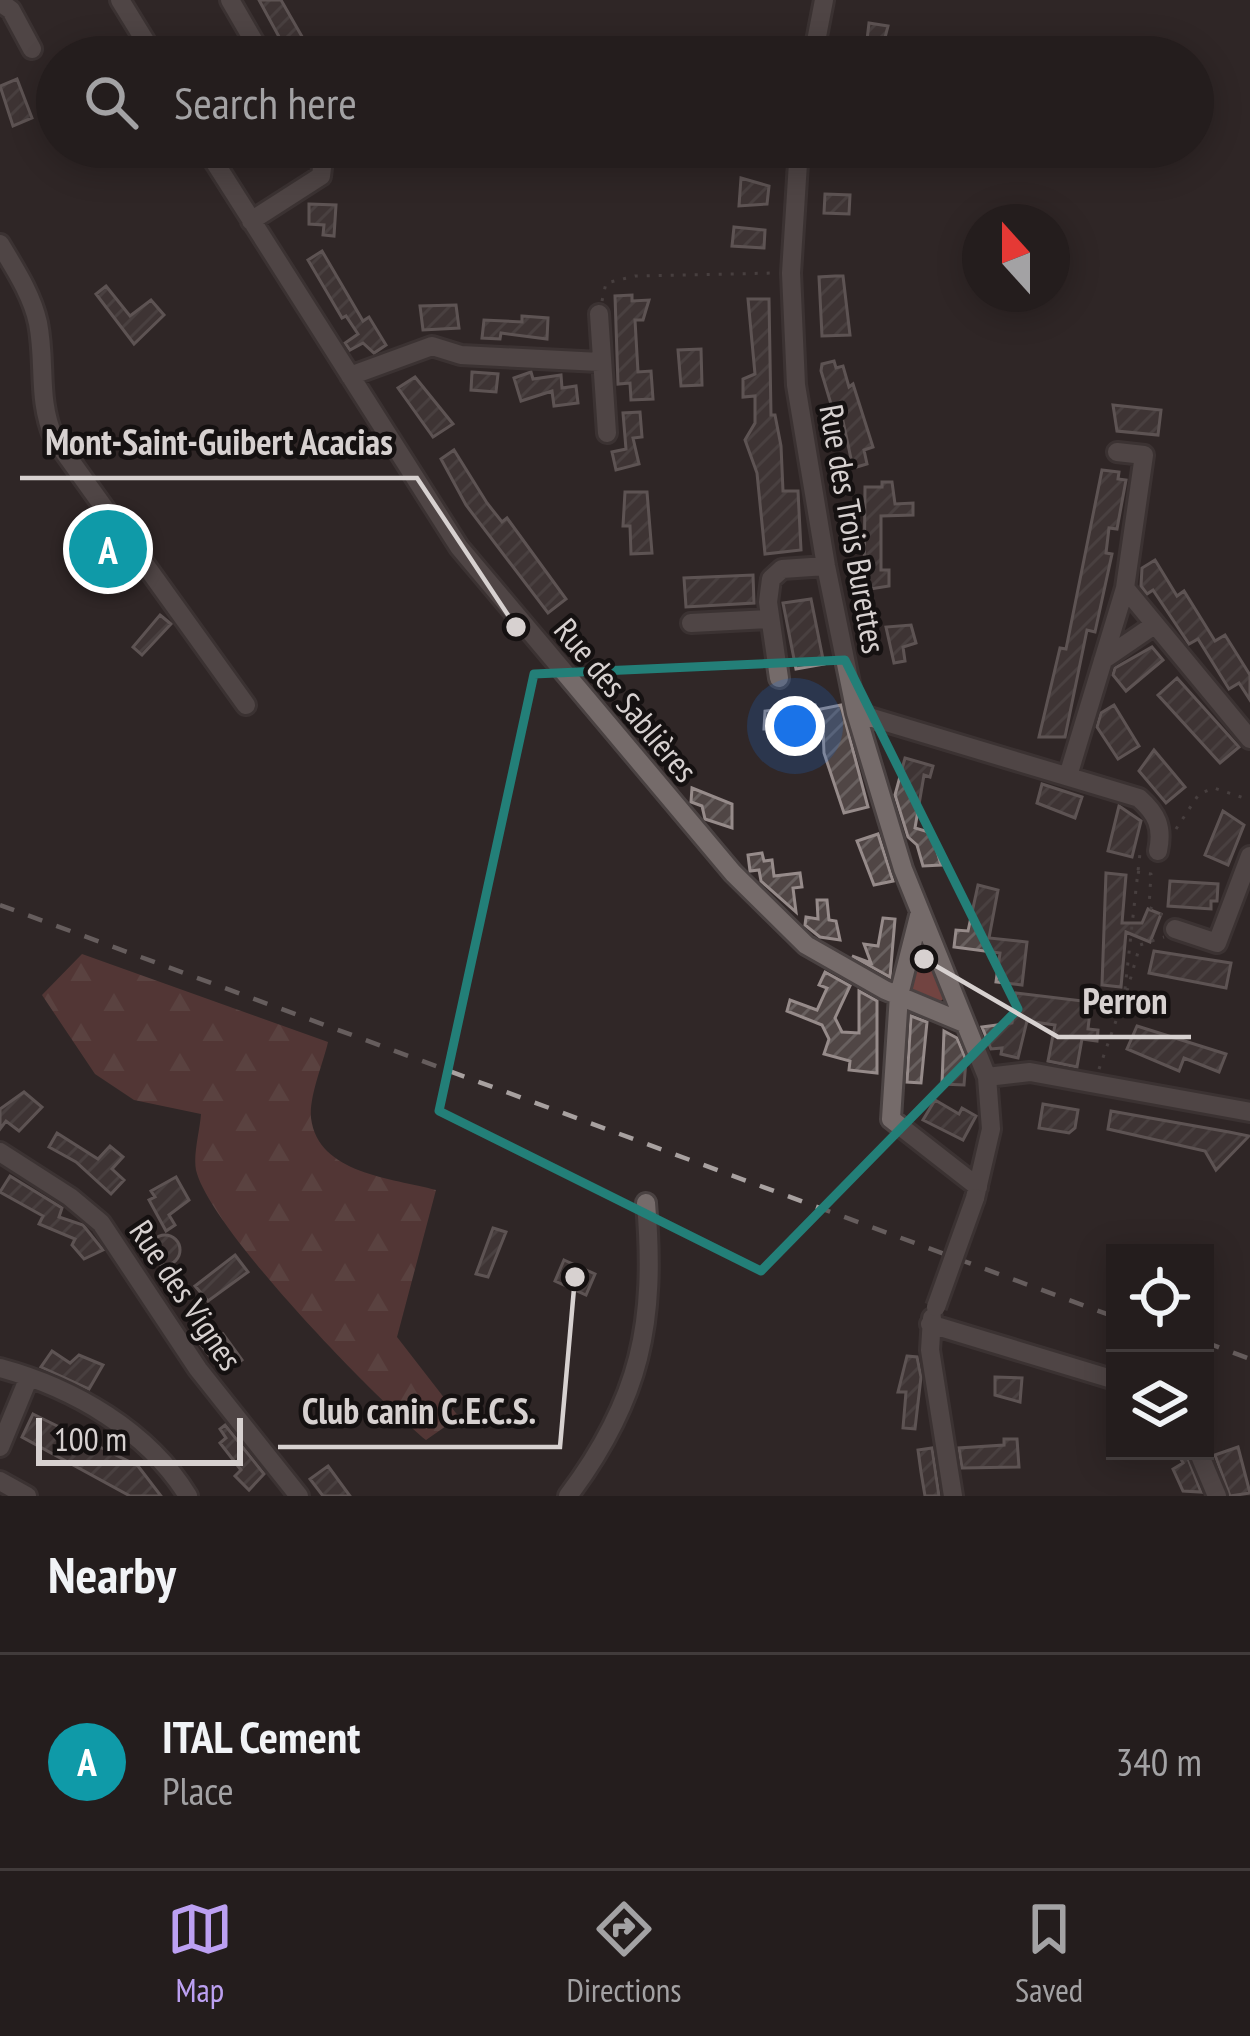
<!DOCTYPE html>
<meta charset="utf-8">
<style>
:root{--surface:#241d1d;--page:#302a2a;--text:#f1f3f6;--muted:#a3a2a4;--line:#413b3b;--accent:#bca0f2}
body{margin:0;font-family:"PT Sans Narrow",sans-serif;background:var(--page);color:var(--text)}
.controls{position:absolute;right:36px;bottom:36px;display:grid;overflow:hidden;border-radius:0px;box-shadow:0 6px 30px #0003}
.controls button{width:108px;height:108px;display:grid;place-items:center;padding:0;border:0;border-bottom:3px solid var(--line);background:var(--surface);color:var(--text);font:60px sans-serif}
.compass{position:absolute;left:962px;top:204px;width:108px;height:108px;border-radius:50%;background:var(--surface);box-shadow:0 6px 30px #0003;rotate:339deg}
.scale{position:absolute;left:36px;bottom:30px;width:207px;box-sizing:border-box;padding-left:12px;border:6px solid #d7d1d0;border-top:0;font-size:33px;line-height:42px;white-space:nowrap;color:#d7d1d0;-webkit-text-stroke:9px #151111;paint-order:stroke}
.you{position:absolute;left:795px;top:726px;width:42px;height:42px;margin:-30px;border:9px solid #fff;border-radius:50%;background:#1a73e8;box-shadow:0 0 0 18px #1a73e833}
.badge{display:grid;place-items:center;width:78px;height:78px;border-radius:50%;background:var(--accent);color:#fff;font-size:39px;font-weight:700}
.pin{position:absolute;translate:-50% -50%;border:6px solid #fff;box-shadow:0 3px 12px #0006}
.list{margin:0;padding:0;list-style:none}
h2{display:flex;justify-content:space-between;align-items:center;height:156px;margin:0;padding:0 48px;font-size:51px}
h2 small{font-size:39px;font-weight:400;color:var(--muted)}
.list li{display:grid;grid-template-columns:78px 1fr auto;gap:36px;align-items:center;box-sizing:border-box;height:216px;padding:0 48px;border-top:3px solid var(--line)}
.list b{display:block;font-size:45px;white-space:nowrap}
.list p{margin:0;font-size:39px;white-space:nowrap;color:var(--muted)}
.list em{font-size:39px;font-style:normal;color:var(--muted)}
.icon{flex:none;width:66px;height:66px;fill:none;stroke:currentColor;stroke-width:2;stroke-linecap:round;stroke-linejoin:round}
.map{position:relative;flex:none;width:1250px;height:1496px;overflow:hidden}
.search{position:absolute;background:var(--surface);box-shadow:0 6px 30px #0003;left:36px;right:36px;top:36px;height:132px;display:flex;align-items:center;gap:30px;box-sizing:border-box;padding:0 42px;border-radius:66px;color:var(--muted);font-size:45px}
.sheet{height:372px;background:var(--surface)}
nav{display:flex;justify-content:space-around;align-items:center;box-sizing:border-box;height:168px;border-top:3px solid var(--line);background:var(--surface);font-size:33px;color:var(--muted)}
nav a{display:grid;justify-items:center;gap:6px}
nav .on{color:var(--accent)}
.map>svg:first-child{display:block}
.grass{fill:#724441}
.forest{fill:url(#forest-firs)}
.building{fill:url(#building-hatch);stroke:#968b8a;stroke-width:3}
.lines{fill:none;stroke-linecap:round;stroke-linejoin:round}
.minor-casing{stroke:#4a4242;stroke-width:24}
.path{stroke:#655d5d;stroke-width:3;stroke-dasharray:3 9;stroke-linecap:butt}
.minor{stroke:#756b6a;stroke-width:18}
.rail{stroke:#a8a1a0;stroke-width:4.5;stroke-dasharray:15 15;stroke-linecap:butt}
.minor-bridge-casing{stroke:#4a4242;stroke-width:24;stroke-linecap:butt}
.minor-bridge{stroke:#756b6a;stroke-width:18}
.marked{fill:none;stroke:#237f78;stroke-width:9;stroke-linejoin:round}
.labels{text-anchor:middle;stroke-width:9;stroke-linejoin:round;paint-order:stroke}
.street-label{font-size:33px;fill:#d7d1d0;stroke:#151111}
.leader{fill:none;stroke:#d7d1d0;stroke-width:4.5}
.callout-dot{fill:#d7d1d0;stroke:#151111;stroke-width:4.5}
.callout-label{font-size:36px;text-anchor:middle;font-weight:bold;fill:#d7d1d0;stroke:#151111;stroke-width:9;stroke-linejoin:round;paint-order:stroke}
</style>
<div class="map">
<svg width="1250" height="1496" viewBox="0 0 1250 1496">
<defs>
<pattern id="forest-firs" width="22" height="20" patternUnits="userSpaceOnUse" patternTransform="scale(3)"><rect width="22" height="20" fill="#7d4b48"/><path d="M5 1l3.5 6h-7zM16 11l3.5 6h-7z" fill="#8f6461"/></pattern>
<pattern id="building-hatch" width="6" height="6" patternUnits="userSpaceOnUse" patternTransform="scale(3)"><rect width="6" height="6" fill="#504645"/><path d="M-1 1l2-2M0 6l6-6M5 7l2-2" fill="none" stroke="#68605f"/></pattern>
</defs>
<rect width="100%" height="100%" fill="#302727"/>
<!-- grass -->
<path class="grass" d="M924,945L946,997L938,1003L910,989L918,949Z"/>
<!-- forest -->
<path class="forest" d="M82,954L328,1042C323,1064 309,1096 311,1118C318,1174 392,1178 436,1190L397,1337L459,1417L426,1440C375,1398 210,1229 196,1170C193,1154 200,1130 201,1114L134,1100L95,1074L42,995Z"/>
<!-- building -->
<path class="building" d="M259,0H281L308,47L312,44L320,57H290Z
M869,23L888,26L880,57H851L853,38L867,40Z
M17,79L32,118L13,126L0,86Z
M741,178L769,186L767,204L739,206Z
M825,194L850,195L849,214L824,213Z
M309,204L336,205L334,236L323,235L324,225L309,224Z
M734,227L765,230L764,248L732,246Z
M322,251L363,321L369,317L386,345L374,353L363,343L350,350L345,343L358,334L346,316L342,318L308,260Z
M835,276H843L850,335L822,336L819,277Z
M106,286L130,316L151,300L164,315L134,344L96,294Z
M632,295V301L649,300L643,320H635L638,372L651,371L653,399L631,400L630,383L618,384L615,296Z
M748,299H769L771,415H775L781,446L783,491H798L801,550L765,554L757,473L745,440L755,423V396L743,397V379L755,374Z
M456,305L459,328L423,330L420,306Z
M522,316L548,318L547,339L501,333L500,339L482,338L484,320L522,322Z
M701,349L702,385L681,386L678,350Z
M834,361L836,368L843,366L849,387L853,384L873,447L864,450L867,464L853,468L841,412L834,414L821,371L822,364Z
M472,372L498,374L496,392L471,390Z
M531,372L533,379L561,375L562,388L576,386L578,403L554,406L552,391L521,401L514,378Z
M415,377L453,424L433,437L398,388Z
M1113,405L1161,410L1158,435L1117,431Z
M640,412L642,437L633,438L639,464L616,470L612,452L626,449L623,413Z
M454,450L487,503L502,522L507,518L566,599L548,613L466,505L441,459Z
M1102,470L1119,472L1118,479L1126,480L1117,529L1109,528L1106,553L1112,554L1095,632L1087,630L1065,737H1039L1060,648L1066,649Z
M882,482H892L895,504L913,503V515L881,516V570H889V586L864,590L865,487H882Z
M625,492H647L652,553L631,554L630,526H623Z
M101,526L114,544L118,592L105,593L104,581L94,582L93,569L104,567Z
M1155,560L1177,596L1184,591L1215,641L1225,635L1250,675V700L1239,683L1229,689L1198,639L1189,644L1153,590L1147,594L1141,586L1142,568Z
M753,575L754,603L686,607L684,578Z
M811,599L824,664L796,669L783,603Z
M160,615L171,624L142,655L133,647Z
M911,625L916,643L903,647L905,661L894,663L886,627Z
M1152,647L1163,660L1126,691L1113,675L1115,668Z
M1177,678L1239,747L1220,763L1158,695Z
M815,705L816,710L841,705L868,807L844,813L824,753L823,729H764L765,711Z
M1114,705L1139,746L1118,759L1097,727L1101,713Z
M1154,750L1185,787L1166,803L1139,771Z
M905,758L933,766L930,777L924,775L915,828L932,833L941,865L923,866L917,845L908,837L895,795Z
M1042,784L1082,797L1075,818L1037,803Z
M692,788L732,804V828L705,819L702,806L691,802Z
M1119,806L1141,821L1132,857L1108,851Z
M1223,811L1244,825L1228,865L1205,855Z
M878,834L893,881L874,885L857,841Z
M762,853L764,861L772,860L774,876L800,873L802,887L793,888L796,912L761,881L759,870L750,871L748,855Z
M1106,873L1126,875L1122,923H1142L1148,909L1161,914L1150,942L1126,932L1121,987L1102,985Z
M1170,881L1218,884L1217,901H1211V909L1168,906Z
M978,885L998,890L989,938L1027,942L1022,985L996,982L1000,953L954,947L956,930L968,931Z
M817,900H827L829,920L836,921L840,940L820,937L805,925L806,917L818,919Z
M883,918L895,919L890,977L852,956L871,963L864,944L878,946Z
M1154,951L1231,963L1226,988L1149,973Z
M825,972L850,986L835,1018L842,1032L859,1033V991L877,1001V1073L849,1070L850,1061L824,1054L829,1039L822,1025L787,1011L790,1000L817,1010L827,988L819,985Z
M1016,993L1091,1002L1088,1029L1098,1030L1097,1041L1082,1039L1077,1067L1048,1061L1055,1025L1027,1021L1018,1058L1001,1054L1002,1048L991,1049L982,1027L1012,1023Z
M911,1016L927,1022L921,1083L907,1082Z
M1137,1026L1226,1054L1219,1072L1184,1058L1179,1071L1127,1049Z
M944,1031L957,1038L966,1060L964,1085L942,1084Z
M24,1092L42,1107L19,1131L6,1121L0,1129V1109Z
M935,1100L959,1114L962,1108L976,1116L963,1140L923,1120Z
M1043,1104L1078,1110L1075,1128L1069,1133L1039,1128Z
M1111,1111L1229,1132L1249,1136L1216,1170L1205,1151L1108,1129Z
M57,1133L98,1159L110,1146L123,1157L112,1169L124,1180L111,1194L76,1162L49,1147Z
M10,1176L62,1208L59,1217L83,1225L103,1250L84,1259L72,1245L75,1239L39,1224L43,1216L0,1192Z
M176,1177L189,1200L169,1215L175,1225L166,1231L149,1200L155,1197L151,1191Z
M493,1228L506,1232L488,1277L476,1274Z
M150 1250a15 15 0 1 1 30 0a15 15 0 1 1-30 0Z
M235,1255L248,1272L208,1301L195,1286Z
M564,1260L595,1274L586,1295L555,1281Z
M223,1334L242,1360L230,1369L225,1363L219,1368L201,1345Z
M52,1351L70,1363L79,1355L103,1365L89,1389L41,1367Z
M907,1356L917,1357L921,1377L915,1429L903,1428L906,1392H898Z
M995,1377L1022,1378L1020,1402L995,1395Z
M33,1414L138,1466L161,1496H130L22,1437Z
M225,1425L264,1474L249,1490L235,1476L241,1470L220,1443L226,1438L220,1429Z
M1004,1439H1017L1019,1467L962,1468L959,1448L1004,1445Z
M1238,1447L1250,1493L1230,1496L1215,1455Z
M932,1448L939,1496H925L921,1472L918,1450Z
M1177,1451H1185L1201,1492L1183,1491L1173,1469L1183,1463Z
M328,1466L350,1496H323L310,1479Z"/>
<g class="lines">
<defs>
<path id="minor" d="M120,0L155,57
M230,0L263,57
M0,2L11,10L32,49
M813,57L824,0
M205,147L459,547L733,873L806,945L885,990L964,1023
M799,147L791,273L796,385L826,566L856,713L903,869L987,1077L991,1129L975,1198
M251,221L321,176L323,159L316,147
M0,244C15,269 32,295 38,323C46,364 37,399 54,438L246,705
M599,314L607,433
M350,376L432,346L461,355L600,362
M1125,588L1250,739
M691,623L769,619
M1103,660L1154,625
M779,678L768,602L771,579L782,569L826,566
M856,713L1139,798C1157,814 1163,827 1158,851
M1068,776L1125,588L1144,455L1117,452
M920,912L899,995L891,1119L978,1187
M1175,929L1217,943L1250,856
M987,1077L1030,1072L1250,1112
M0,1152L70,1197L101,1223L198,1369L299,1496
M932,1318L930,1350L953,1496
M930,1324L1115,1380
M0,1368C74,1388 148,1431 188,1496
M0,1447L29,1377
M1198,1451L1217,1496
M0,1481L27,1496
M568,1496C641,1399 656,1322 646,1203"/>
</defs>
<!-- minor casing -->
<use href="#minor" class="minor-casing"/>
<!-- path -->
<path class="path" d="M602,301L606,283L635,276L775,273
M1176,829L1199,794L1214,788L1250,800
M1137,872L1151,874L1149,907L1167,918
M1127,991L1140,945L1164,937
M1099,1069L1124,998L1140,853"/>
<!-- minor -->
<use href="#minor" class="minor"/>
<!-- rail -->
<path class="rail" d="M0,905L1115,1317
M1205,1342L1250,1359"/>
<defs>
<path id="minor-bridge" d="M936,1307L975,1198"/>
</defs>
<!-- minor-bridge casing -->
<use href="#minor-bridge" class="minor-bridge-casing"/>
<!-- minor-bridge -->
<use href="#minor-bridge" class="minor-bridge"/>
</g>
<!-- marked area -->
<path d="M0 0H1250V1496H0ZM845,660L1018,1009L761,1271L439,1111L534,674Z" fill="#302727" fill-opacity=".55" fill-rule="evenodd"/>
<path class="marked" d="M845,660L1018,1009L761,1271L439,1111L534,674Z"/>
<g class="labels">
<!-- street labels -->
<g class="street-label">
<text transform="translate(853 529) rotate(80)" y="12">Rue des Trois Burettes</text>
<text transform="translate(626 700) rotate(50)" y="12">Rue des Sablières</text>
<text transform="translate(186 1295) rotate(56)" y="12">Rue des Vignes</text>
</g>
</g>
<!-- callouts -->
<path class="leader" d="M516 627L417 478H20M924 959L1058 1037H1191M575 1277L560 1447H278"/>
<g class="callout-dot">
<circle cx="516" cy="627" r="12"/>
<circle cx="924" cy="959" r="12"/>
<circle cx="575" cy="1277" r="12"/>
</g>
<g class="callout-label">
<text x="219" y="455">Mont-Saint-Guibert Acacias</text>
<text x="1125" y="1014">Perron</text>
<text x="419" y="1424">Club canin C.E.C.S.</text>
</g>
</svg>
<div class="controls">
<button><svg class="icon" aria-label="locate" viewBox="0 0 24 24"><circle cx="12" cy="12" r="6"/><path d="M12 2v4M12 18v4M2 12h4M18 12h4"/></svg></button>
<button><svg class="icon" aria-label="layers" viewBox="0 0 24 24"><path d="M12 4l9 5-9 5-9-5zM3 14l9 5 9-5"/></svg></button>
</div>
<svg class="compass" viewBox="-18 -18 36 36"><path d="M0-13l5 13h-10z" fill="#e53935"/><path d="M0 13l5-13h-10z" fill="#a3a2a4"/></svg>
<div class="scale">100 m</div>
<div class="you"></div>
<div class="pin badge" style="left:108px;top:549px;background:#0f9aa8">A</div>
<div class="search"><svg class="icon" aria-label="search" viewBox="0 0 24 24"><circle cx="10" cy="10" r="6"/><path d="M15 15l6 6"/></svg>Search here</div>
</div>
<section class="sheet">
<h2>Nearby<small></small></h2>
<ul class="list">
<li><span class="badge" style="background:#0f9aa8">A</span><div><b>ITAL Cement</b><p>Place</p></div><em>340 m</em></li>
</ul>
</section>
<nav>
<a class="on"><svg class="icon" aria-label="map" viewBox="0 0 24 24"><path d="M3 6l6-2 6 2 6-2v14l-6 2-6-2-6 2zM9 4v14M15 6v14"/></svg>Map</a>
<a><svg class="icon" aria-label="directions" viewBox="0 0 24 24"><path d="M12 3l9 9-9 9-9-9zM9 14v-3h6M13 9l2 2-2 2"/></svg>Directions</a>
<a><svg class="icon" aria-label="saved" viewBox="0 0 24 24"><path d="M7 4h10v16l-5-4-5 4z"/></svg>Saved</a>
</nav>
